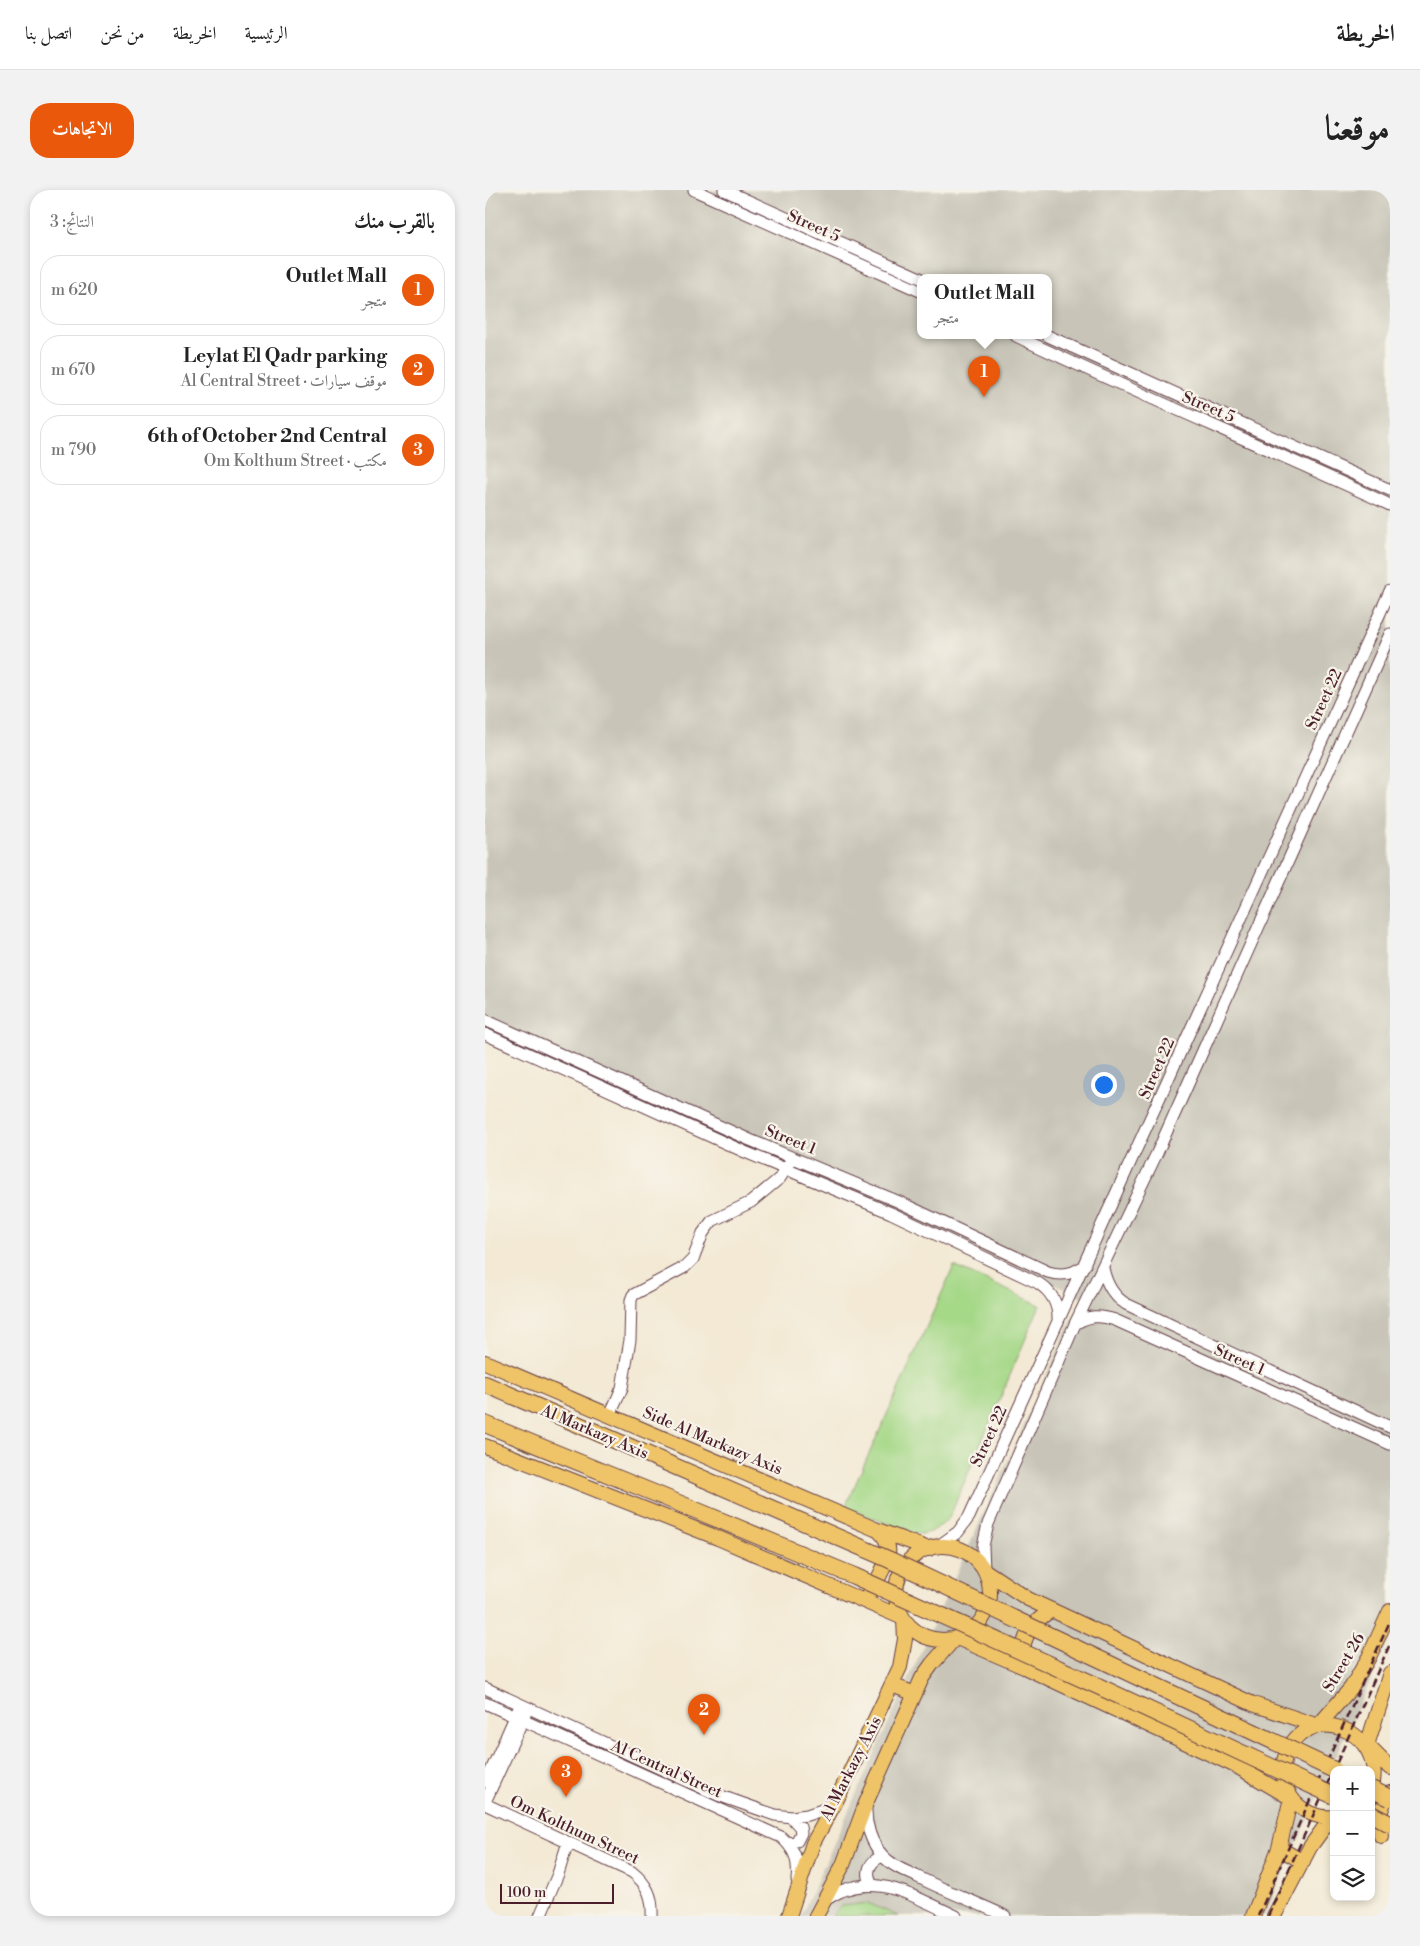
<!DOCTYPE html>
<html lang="ar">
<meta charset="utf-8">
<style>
:root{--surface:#fff;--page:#f2f2f2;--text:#222;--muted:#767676;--line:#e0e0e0;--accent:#ea580c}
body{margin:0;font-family:"Libre Bodoni",Amiri,serif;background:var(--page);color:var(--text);direction:rtl}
.controls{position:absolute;right:15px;bottom:15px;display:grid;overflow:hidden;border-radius:10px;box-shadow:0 2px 8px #0003}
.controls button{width:45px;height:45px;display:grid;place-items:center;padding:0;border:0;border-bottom:1px solid var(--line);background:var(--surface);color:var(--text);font:25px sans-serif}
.scale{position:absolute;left:15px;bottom:12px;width:114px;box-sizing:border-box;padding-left:5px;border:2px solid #4a1f2b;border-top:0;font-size:14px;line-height:18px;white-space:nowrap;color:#4a1f2b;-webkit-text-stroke:4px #f7f3e8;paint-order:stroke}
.you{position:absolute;left:618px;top:894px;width:18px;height:18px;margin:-12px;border:4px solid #fff;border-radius:50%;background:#1a73e8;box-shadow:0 0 0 8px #1a73e833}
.badge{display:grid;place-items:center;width:32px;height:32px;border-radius:50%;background:var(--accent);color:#fff;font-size:16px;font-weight:700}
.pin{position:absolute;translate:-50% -41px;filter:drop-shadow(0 1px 2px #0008)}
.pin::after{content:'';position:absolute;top:26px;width:18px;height:15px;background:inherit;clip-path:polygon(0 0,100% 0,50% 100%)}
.popup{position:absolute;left:432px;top:84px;width:135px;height:65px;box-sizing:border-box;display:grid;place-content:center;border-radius:10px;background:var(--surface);filter:drop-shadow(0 1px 4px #0005);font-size:16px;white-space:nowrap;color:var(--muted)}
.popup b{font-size:19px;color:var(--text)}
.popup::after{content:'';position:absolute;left:50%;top:100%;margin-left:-10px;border:10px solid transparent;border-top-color:var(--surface)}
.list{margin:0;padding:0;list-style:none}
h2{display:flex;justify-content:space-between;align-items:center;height:65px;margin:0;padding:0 20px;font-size:21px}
h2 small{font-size:16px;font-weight:400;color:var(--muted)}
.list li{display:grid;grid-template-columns:32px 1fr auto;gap:15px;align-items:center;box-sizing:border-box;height:70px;margin:0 10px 10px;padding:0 10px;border:1px solid var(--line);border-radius:20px}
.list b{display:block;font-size:19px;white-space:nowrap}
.list p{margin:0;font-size:16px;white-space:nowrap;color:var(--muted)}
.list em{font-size:16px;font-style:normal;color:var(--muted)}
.icon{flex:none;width:28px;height:28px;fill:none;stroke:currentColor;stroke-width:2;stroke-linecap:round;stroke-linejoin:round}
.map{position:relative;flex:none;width:905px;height:1726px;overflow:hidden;direction:ltr;border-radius:20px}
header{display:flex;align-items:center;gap:30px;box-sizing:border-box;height:70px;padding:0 25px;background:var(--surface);border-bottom:1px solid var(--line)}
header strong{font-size:24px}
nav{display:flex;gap:28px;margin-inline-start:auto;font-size:18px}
.intro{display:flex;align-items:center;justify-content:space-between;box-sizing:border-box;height:120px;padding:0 30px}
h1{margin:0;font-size:35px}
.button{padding:12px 22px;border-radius:20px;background:var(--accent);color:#fff;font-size:18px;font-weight:700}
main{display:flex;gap:30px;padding:0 30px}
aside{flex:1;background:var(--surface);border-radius:20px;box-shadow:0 2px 8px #0003}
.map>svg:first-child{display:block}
.industrial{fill:#c8c4b8;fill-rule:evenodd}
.green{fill:#a5d887;stroke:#787c59}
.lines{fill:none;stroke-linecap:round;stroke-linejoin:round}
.minor-casing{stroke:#633d44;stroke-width:13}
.major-casing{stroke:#633d44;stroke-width:16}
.highway-casing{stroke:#633d44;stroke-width:18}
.minor{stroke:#fff;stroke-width:11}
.major{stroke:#efc469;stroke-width:14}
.highway{stroke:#efc469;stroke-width:16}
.rail{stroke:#4a1f2b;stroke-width:2.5;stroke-dasharray:8 4;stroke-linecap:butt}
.highway-bridge-casing{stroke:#633d44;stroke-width:18;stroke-linecap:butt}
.highway-bridge{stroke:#efc469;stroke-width:16}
.labels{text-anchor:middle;stroke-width:4.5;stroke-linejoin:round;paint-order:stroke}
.street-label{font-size:16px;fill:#4a1f2b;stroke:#f7f3e8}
</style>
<header>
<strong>الخريطة</strong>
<nav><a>الرئيسية</a><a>الخريطة</a><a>من نحن</a><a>اتصل بنا</a></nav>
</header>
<div class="intro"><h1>موقعنا</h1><a class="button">الاتجاهات</a></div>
<main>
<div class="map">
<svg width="905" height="1726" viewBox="0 0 905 1726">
<rect width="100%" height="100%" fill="#f7f3e8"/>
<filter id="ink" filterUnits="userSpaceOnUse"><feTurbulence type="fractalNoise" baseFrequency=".02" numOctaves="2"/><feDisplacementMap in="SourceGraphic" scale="10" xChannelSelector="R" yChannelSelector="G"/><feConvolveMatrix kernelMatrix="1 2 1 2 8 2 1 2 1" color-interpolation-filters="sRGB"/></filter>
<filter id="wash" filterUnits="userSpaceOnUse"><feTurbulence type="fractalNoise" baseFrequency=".0096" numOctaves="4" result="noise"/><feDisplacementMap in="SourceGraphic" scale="20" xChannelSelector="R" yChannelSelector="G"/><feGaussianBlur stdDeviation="1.12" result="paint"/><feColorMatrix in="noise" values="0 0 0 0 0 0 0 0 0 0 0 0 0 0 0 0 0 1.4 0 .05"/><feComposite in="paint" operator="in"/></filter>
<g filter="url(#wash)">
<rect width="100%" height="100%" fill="#f3e9d4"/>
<!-- industrial -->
<path class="industrial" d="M0,0H905V1447L779,1726H316L597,1107L0,838ZM435,88H563V146H435Z"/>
<!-- green -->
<path class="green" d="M469,1076L555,1115L464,1328C457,1335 448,1343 437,1344C425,1345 375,1322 360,1317Z
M383,1713L413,1726H347L357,1716Z"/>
</g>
<g filter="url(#ink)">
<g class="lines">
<defs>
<path id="minor" d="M209,0L435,101
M239,0L435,88
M531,146C654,205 781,257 905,315
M563,146L905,300
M0,830L265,950L412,1011L563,1082C576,1086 589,1084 600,1075
M0,844L260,962L406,1023L553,1093C567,1102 574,1115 573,1132
M618,1078C621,1093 628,1106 641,1114L905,1237
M590,1134C604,1125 615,1125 630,1130L905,1254
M125,1225L137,1198L145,1150L146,1110L148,1105L200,1077L208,1069L218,1043L227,1031L266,1012L295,988L304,974
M452,1357L473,1342L484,1327L905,401
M499,1380L498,1356L503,1334L590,1134L672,963L905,444
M0,1498L233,1605L290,1625L306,1627L322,1625L337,1620L351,1611
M0,1513L296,1647C310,1659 314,1671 312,1690
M1,1592L33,1520
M0,1612L40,1525
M0,1614L147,1682C162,1694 168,1706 167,1726
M381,1616C380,1634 386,1653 398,1666C407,1676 420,1681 431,1686C460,1701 491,1712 520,1726
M303,1653L312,1651L316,1643L315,1637L306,1627
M387,1695C380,1682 384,1671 398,1666
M339,1711C385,1677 427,1706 471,1726
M55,1726L73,1684L83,1652"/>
<path id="major" d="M0,1172L390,1339L444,1359
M0,1256L233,1348L418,1428
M411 1403a47 47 0 1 1 94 0a47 47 0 1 1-94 0Z
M499,1380L543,1409L768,1514L833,1536L866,1498L884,1467L905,1421
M384,1403L388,1399C397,1379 414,1359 394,1341
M472,1448L539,1477L753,1577L806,1608L794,1658L768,1726
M538,1472C535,1448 548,1431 567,1420
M905,1483L882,1555L905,1578
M407,1495L430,1504
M849,1627C832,1629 815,1621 806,1607C799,1597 796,1583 799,1571C816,1507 905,1538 886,1600
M896,1646C894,1629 894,1617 905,1603
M794,1658L818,1672
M304,1726L328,1653L351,1611L415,1477L420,1449L419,1430
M331,1726L358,1675L381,1613L437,1488L447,1474L470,1448
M789,1726L825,1657L846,1628L849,1629"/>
<path id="highway" d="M0,1194L219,1289
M0,1234L208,1319"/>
</defs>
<!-- minor casing -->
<use href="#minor" class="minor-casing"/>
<!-- major casing -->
<use href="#major" class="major-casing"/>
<!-- highway casing -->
<use href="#highway" class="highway-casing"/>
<!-- minor -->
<use href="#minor" class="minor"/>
<!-- major -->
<use href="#major" class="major"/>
<!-- highway -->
<use href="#highway" class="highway"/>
<!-- rail -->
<path class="rail" d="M773,1726L905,1431
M783,1726L905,1454"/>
<defs>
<path id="highway-bridge" d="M219,1289L405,1370L849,1580
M208,1319L369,1386L615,1497L849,1606
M886,1599L905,1608
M886,1624L905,1634"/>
</defs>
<!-- highway-bridge casing -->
<use href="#highway-bridge" class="highway-bridge-casing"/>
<!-- highway-bridge -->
<use href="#highway-bridge" class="highway-bridge"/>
</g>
</g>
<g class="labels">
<!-- street labels -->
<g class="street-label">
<text transform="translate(329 35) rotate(24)" y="6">Street 5</text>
<text transform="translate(724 216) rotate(23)" y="6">Street 5</text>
<text transform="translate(838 509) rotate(-65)" y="6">Street 22</text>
<text transform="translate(671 878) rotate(-66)" y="6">Street 22</text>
<text transform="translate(306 949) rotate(22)" y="6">Street 1</text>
<text transform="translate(755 1169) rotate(24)" y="6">Street 1</text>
<text transform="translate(110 1241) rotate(23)" y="6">Al Markazy Axis</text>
<text transform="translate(503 1246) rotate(-65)" y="6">Street 22</text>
<text transform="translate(228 1250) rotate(23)" y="6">Side Al Markazy Axis</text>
<text transform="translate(858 1472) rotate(-59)" y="6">Street 26</text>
<text transform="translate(182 1578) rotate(24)" y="6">Al Central Street</text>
<text transform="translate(365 1578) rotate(-63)" y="6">Al Markazy Axis</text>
<text transform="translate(90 1639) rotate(25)" y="6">Om Kolthum Street</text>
</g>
</g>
</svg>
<div class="controls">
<button>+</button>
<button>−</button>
<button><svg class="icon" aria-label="layers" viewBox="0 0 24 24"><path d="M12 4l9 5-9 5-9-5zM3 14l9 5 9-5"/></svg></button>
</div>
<div class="scale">100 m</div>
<div class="you"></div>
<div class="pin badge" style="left:499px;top:207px">1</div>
<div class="popup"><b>Outlet Mall</b>متجر</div>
<div class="pin badge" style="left:219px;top:1545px">2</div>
<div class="pin badge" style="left:81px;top:1607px">3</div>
</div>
<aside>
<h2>بالقرب منك<small>النتائج: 3</small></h2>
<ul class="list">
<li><span class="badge">1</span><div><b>Outlet Mall</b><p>متجر</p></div><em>620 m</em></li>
<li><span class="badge">2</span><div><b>Leylat El Qadr parking</b><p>موقف سيارات · Al Central Street</p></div><em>670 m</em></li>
<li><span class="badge">3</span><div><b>6th of October 2nd Central</b><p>مكتب · Om Kolthum Street</p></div><em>790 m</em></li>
</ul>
</aside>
</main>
